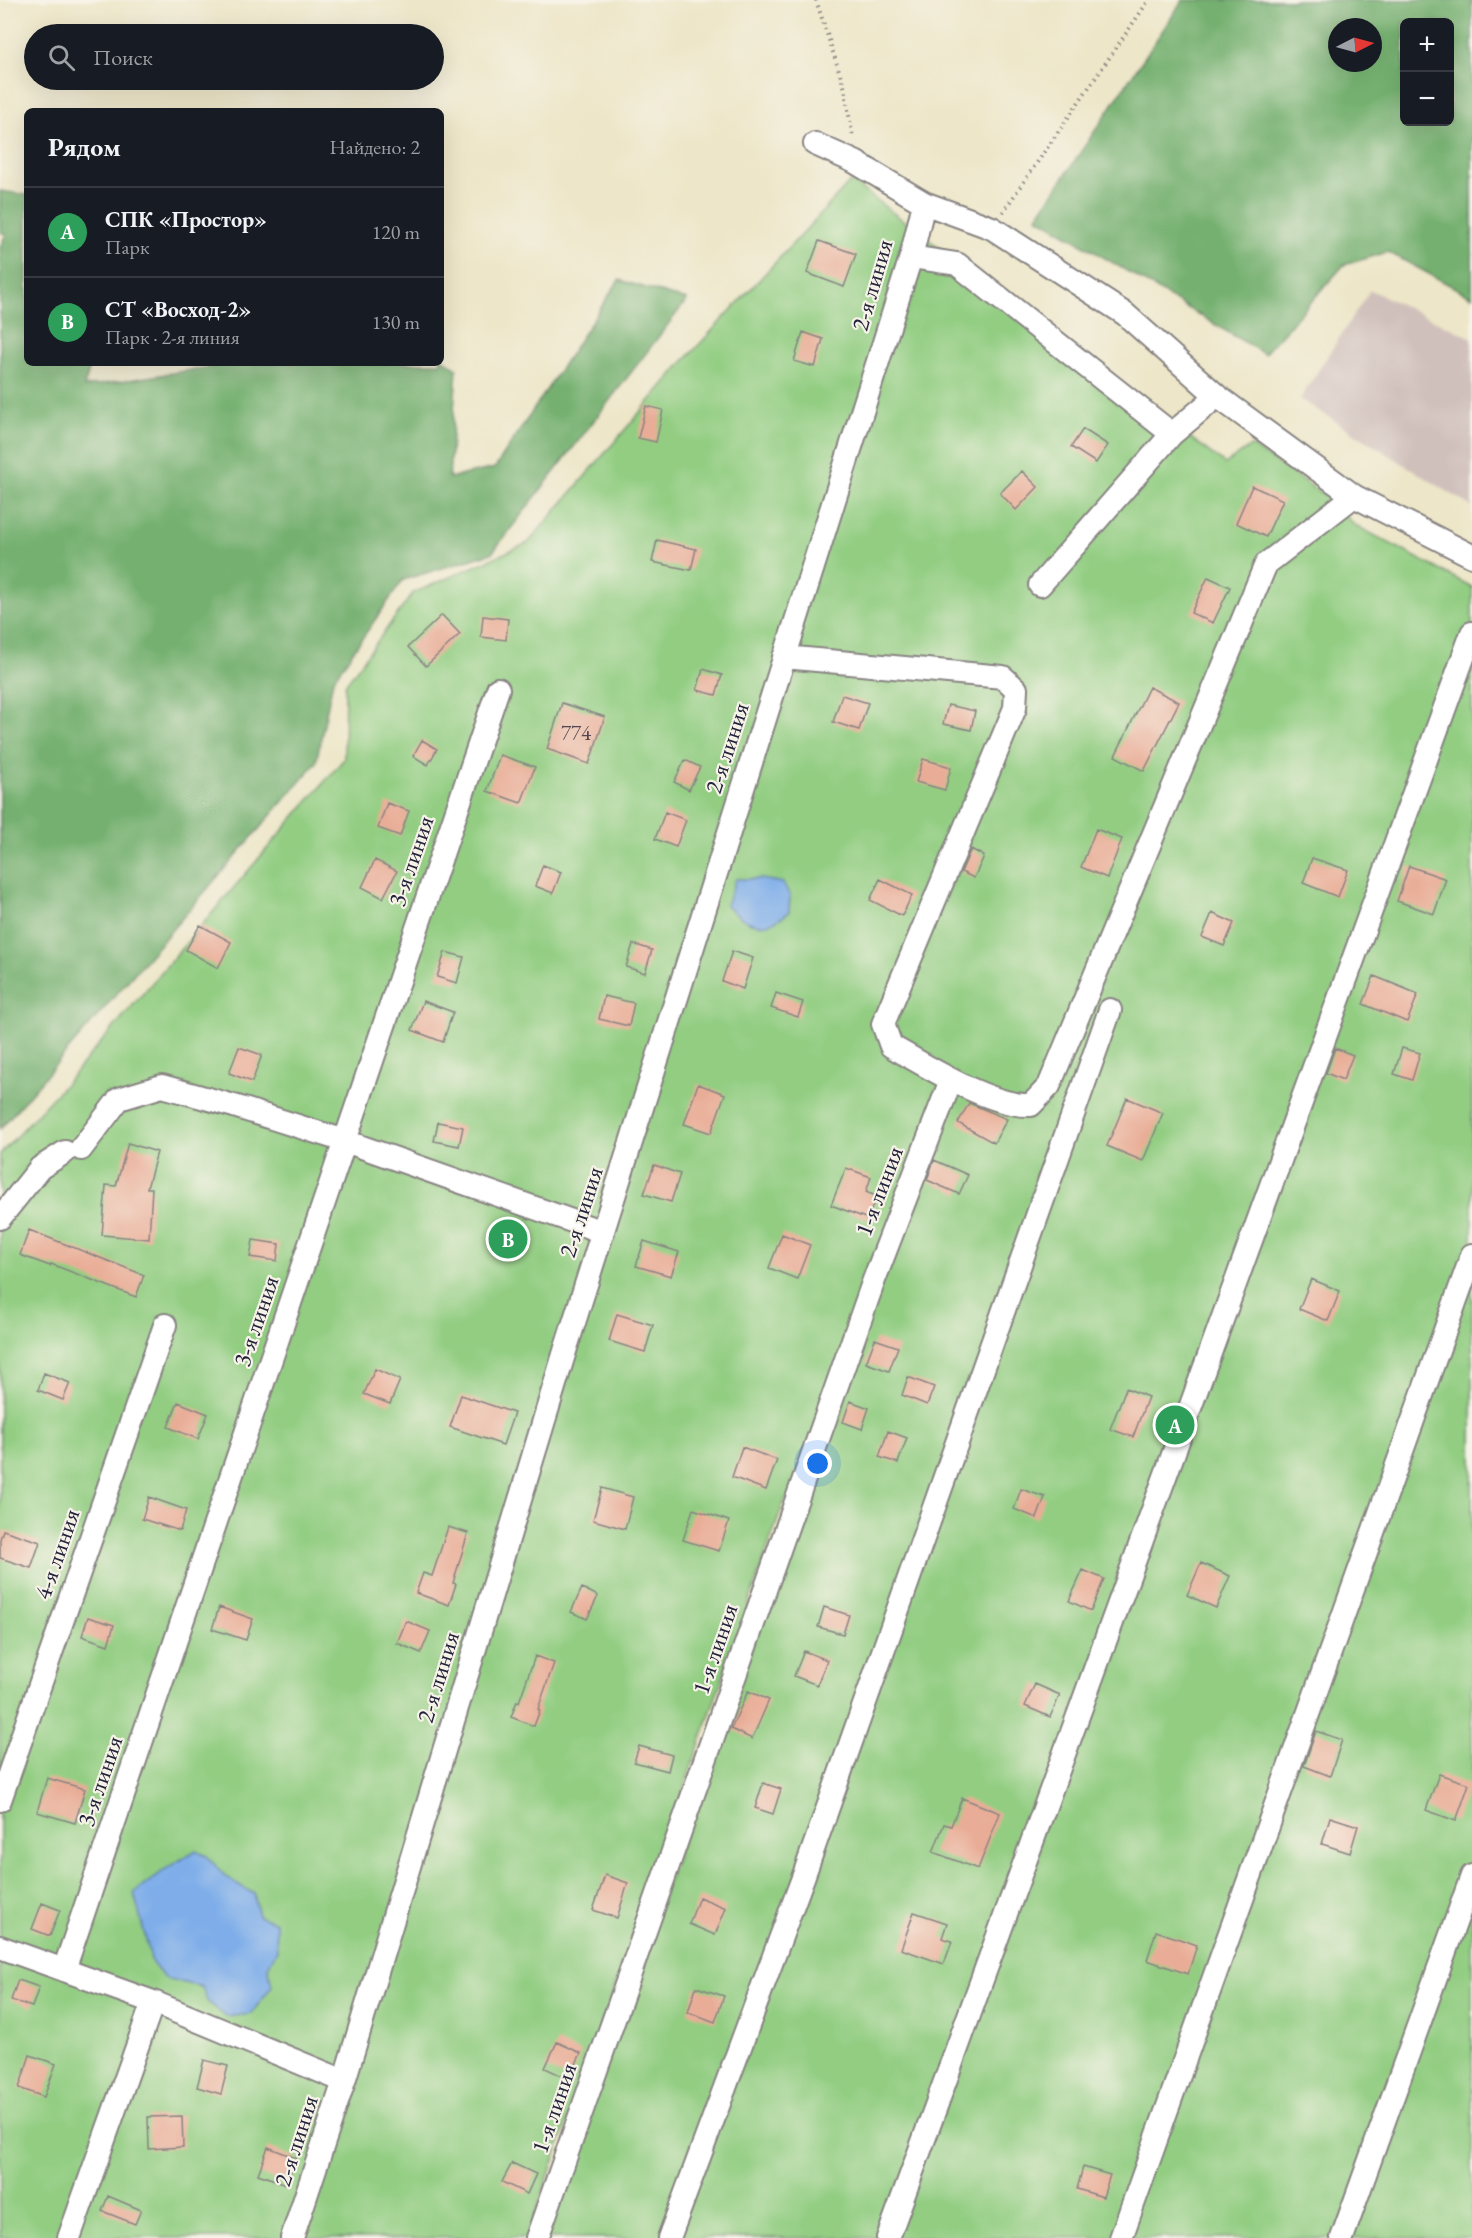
<!DOCTYPE html>
<html lang="ru">
<meta charset="utf-8">
<style>
:root{--surface:#171b24;--page:#20242c;--text:#f1f3f6;--muted:#9ea1a6;--line:#363941;--accent:#c8321e}
body{margin:0;font-family:"EB Garamond",serif;background:var(--page);color:var(--text)}
.controls{position:absolute;right:18px;top:18px;display:grid;overflow:hidden;border-radius:9px;box-shadow:0 6px 24px #0002}
.controls button{width:54px;height:54px;display:grid;place-items:center;padding:0;border:0;border-bottom:2px solid var(--line);background:var(--surface);color:var(--text);font:30px sans-serif}
.compass{position:absolute;left:1328px;top:18px;width:54px;height:54px;border-radius:50%;background:var(--surface);box-shadow:0 6px 24px #0002;rotate:84deg}
.you{position:absolute;left:818px;top:1464px;width:21px;height:21px;margin:-15px;border:4px solid #fff;border-radius:50%;background:#1a73e8;box-shadow:0 0 0 9px #1a73e833}
.badge{display:grid;place-items:center;width:39px;height:39px;border-radius:50%;background:var(--accent);color:#fff;font-size:20px;font-weight:700}
.pin{position:absolute;translate:-50% -50%;border:3px solid #fff;box-shadow:0 2px 6px #0006}
.list{margin:0;padding:0;list-style:none}
h2{display:flex;justify-content:space-between;align-items:center;height:78px;margin:0;padding:0 24px;font-size:26px}
h2 small{font-size:20px;font-weight:400;color:var(--muted)}
.list li{display:grid;grid-template-columns:39px 1fr auto;gap:18px;align-items:center;box-sizing:border-box;height:90px;padding:0 24px;border-top:2px solid var(--line)}
.list b{display:block;font-size:22px;white-space:nowrap}
.list p{margin:0;font-size:20px;white-space:nowrap;color:var(--muted)}
.list em{font-size:20px;font-style:normal;color:var(--muted)}
.icon{flex:none;width:33px;height:33px;fill:none;stroke:currentColor;stroke-width:2;stroke-linecap:round;stroke-linejoin:round}
.map{position:relative;flex:none;width:1472px;height:2238px;overflow:hidden}
.search{position:absolute;background:var(--surface);box-shadow:0 6px 24px #0002;left:24px;top:24px;width:420px;height:66px;display:flex;align-items:center;gap:15px;box-sizing:border-box;padding:0 21px;border-radius:33px;color:var(--muted);font-size:22px}
.panel{position:absolute;background:var(--surface);box-shadow:0 6px 24px #0002;left:24px;top:108px;width:420px;height:258px;border-radius:9px}
.map>svg:first-child{display:block}
.industrial{fill:#d0c0bc}
.green{fill:#92cd82;stroke:#5a785e;stroke-width:1.5}
.forest{fill:#75b070;stroke:#4c6956;stroke-width:1.5;fill-rule:evenodd}
.water{fill:#7eade9;stroke:#506892;stroke-width:1.5}
.building{fill:#e9ad97}
.lines{fill:none;stroke-linecap:round;stroke-linejoin:round}
.minor-casing{stroke:#888482;stroke-width:26}
.path{stroke:#888482;stroke-width:4;stroke-dasharray:1.5 4.5;stroke-linecap:butt}
.minor{stroke:#fff;stroke-width:22}
.labels{text-anchor:middle;stroke-width:4.5;stroke-linejoin:round;paint-order:stroke}
.number-label{font-size:21px;fill:#544552}
.street-label{font-size:24px;fill:#22223b;stroke:#f7f3e8}
</style>
<div class="map">
<svg width="1472" height="2238" viewBox="0 0 1472 2238">
<rect width="100%" height="100%" fill="#f7f3e8"/>
<filter id="ink" filterUnits="userSpaceOnUse"><feTurbulence type="fractalNoise" baseFrequency=".0167" numOctaves="2"/><feDisplacementMap in="SourceGraphic" scale="12" xChannelSelector="R" yChannelSelector="G"/><feConvolveMatrix kernelMatrix="1 2 1 2 8 2 1 2 1" color-interpolation-filters="sRGB"/></filter>
<filter id="wash" filterUnits="userSpaceOnUse"><feTurbulence type="fractalNoise" baseFrequency=".008" numOctaves="4" result="noise"/><feDisplacementMap in="SourceGraphic" scale="24" xChannelSelector="R" yChannelSelector="G"/><feGaussianBlur stdDeviation="1.35" result="paint"/><feColorMatrix in="noise" values="0 0 0 0 0 0 0 0 0 0 0 0 0 0 0 0 0 1.4 0 .05"/><feComposite in="paint" operator="in"/></filter>
<g filter="url(#wash)">
<rect width="100%" height="100%" fill="#ede6c8"/>
<!-- industrial -->
<path class="industrial" d="M1370,290L1472,338V507L1300,399Z"/>
<!-- green -->
<path class="green" d="M851,181L1225,464L1251,446L1332,500L1353,524L1472,587V2238H544L799,1504L785,1499L527,2238H0V1154L67,1082L344,759L345,685L413,593L528,543L683,362Z"/>
<!-- forest -->
<path class="forest" d="M1183,0H1472V297L1388,252L1344,265L1264,354L1037,217ZM1404,22H1450V122H1404ZM1337,27H1373V63H1337Z
M0,191L27,195V363H91L84,387L235,363H441V357L457,369L449,478L495,468L619,280L687,300L492,553L403,580L333,680L316,763L0,1129V247L6,234L0,232Z"/>
<!-- water -->
<path class="water" d="M736,879H761L783,883L790,896L789,912C765,933 746,926 726,905Z
M196,1850L207,1856L226,1877L254,1894L259,1916L276,1923L277,1950L268,1967L272,1986L251,2014L226,2017L207,2001L202,1987L164,1978L152,1963L134,1893L170,1866Z"/>
<g id="blocks">
<!-- building -->
<path class="building" d="M819,241L856,254L844,287L807,273Z
M803,332L823,339L815,367L794,361Z
M646,406L663,410L656,442L638,438Z
M1083,429L1108,445L1096,463L1071,447Z
M1022,471L1038,487L1016,510L1000,493Z
M1252,486L1283,500L1266,537L1236,523Z
M657,540L696,549L691,570L652,562Z
M1208,577L1230,587L1213,623L1191,613Z
M442,615L460,634L426,666L408,647Z
M483,616L508,619L506,640L481,637Z
M703,669L722,675L716,695L697,690Z
M1149,687L1179,702L1144,771L1115,756Z
M842,695L868,703L859,730L833,722Z
M562,703L605,717L589,764L547,749Z
M948,705L975,711L971,730L943,724Z
M422,740L437,749L428,765L413,756Z
M500,755L535,767L521,803L487,791Z
M923,759L951,767L945,790L916,782Z
M685,760L700,767L689,790L674,782Z
M387,803L409,811L400,836L378,828Z
M665,812L686,820L676,847L655,839Z
M1096,829L1122,839L1107,878L1081,867Z
M971,849L984,856L974,878L961,872Z
M1312,858L1348,870L1338,897L1303,883Z
M375,860L397,871L383,898L362,887Z
M543,865L561,872L553,893L535,886Z
M1409,866L1446,879L1434,914L1397,901Z
M880,879L912,895L902,916L870,900Z
M1212,913L1234,923L1224,946L1202,937Z
M200,925L231,942L218,968L186,950Z
M633,944L652,950L645,973L626,967Z
M732,951L753,958L743,989L722,981Z
M445,952L464,957L457,983L437,977Z
M1374,976L1418,994L1407,1022L1363,1004Z
M776,993L803,1002L798,1017L771,1008Z
M604,996L634,1003L629,1026L599,1019Z
M423,1001L453,1012L443,1042L412,1030Z
M239,1047L262,1055L252,1082L229,1073Z
M1335,1048L1353,1055L1343,1080L1326,1073Z
M1402,1048L1420,1053L1412,1080L1394,1074Z
M698,1084L725,1094L711,1133L684,1124Z
M1127,1098L1163,1113L1143,1161L1107,1146Z
M969,1103L1007,1119L994,1143L958,1123Z
M438,1122L463,1127L459,1146L434,1141Z
M128,1143L157,1152L147,1188H152L149,1239L102,1235L106,1185L116,1186Z
M934,1160L968,1175L959,1194L927,1180Z
M654,1165L680,1174L671,1202L644,1194Z
M846,1168L871,1177L866,1192L876,1196L868,1219L831,1205Z
M29,1230L144,1275L136,1297L51,1264L50,1266L20,1255Z
M782,1234L810,1245L797,1279L769,1268Z
M253,1240L279,1244L277,1261L250,1257Z
M644,1241L679,1252L671,1276L636,1266Z
M1311,1279L1340,1291L1328,1321L1299,1309Z
M617,1314L653,1325L645,1352L609,1341Z
M875,1339L898,1347L889,1371L866,1363Z
M375,1369L400,1380L390,1404L364,1394Z
M44,1373L70,1383L63,1400L38,1390Z
M908,1377L934,1387L927,1405L902,1395Z
M1126,1388L1148,1397L1133,1437L1110,1429Z
M461,1395L514,1413L503,1445L450,1427Z
M850,1401L869,1408L862,1429L843,1422Z
M178,1402L208,1414L198,1439L168,1427Z
M888,1431L907,1438L898,1463L879,1457Z
M742,1447L777,1460L766,1490L732,1477Z
M602,1488L633,1497L625,1529L593,1520Z
M1021,1489L1045,1497L1037,1518L1014,1509Z
M149,1497L186,1510L180,1531L142,1519Z
M693,1509L729,1521L719,1551L683,1540Z
M448,1527L468,1533L453,1583L456,1584L449,1605L416,1593L423,1573L432,1576Z
M3,1530L40,1542L31,1568L0,1558V1539Z
M1201,1563L1230,1576L1216,1608L1187,1595Z
M1083,1570L1104,1579L1091,1611L1069,1601Z
M582,1588L598,1596L587,1619L571,1612Z
M219,1607L253,1619L246,1640L212,1629Z
M824,1607L849,1615L843,1634L818,1627Z
M88,1617L114,1625L108,1645L82,1636Z
M406,1621L430,1631L421,1653L397,1643Z
M804,1651L827,1660L817,1685L794,1676Z
M535,1656L554,1663L538,1709L540,1710L534,1726L511,1717L517,1701L519,1702Z
M1035,1684L1060,1695L1050,1717L1025,1706Z
M748,1691L769,1700L752,1739L731,1729Z
M1316,1731L1342,1740L1330,1776L1304,1766Z
M639,1746L672,1755L668,1771L634,1762Z
M1439,1774L1469,1784L1456,1821L1426,1810Z
M47,1778L85,1789L75,1823L37,1812Z
M763,1783L781,1789L773,1814L755,1808Z
M962,1798L1000,1813L978,1869L933,1852L944,1824L951,1826Z
M1330,1817L1358,1826L1350,1853L1322,1844Z
M605,1875L628,1883L617,1918L593,1910Z
M699,1897L726,1908L715,1935L689,1924Z
M42,1903L60,1910L50,1936L32,1929Z
M914,1912L947,1923L942,1938L952,1941L944,1964L901,1949Z
M1156,1931L1197,1945L1188,1974L1147,1960Z
M18,1980L39,1987L32,2007L11,2000Z
M696,1987L724,1996L715,2022L688,2012Z
M557,2042L581,2053L569,2079L545,2068Z
M30,2055L56,2064L44,2097L19,2088Z
M204,2060L228,2066L221,2094L197,2087Z
M182,2116L183,2147L149,2149L148,2117Z
M268,2147L296,2158L286,2184L258,2174Z
M512,2163L536,2174L527,2194L502,2182Z
M1083,2167L1110,2175L1103,2197L1077,2189Z
M108,2196L141,2210L135,2224L102,2211Z"/>
</g>
</g>
<g filter="url(#ink)">
<use href="#blocks" fill-opacity="0" stroke="#888482" stroke-width="1.5"/>
<g class="lines">
<defs>
<path id="minor" d="M815,144L855,162L924,203L992,228L1125,314L1217,396L1354,496L1472,556
M911,257L957,264L1172,434L1217,396
M1040,585L1172,434
M784,657L1003,677L1016,689L1015,708L883,1024L891,1046C926,1066 991,1107 1031,1105L1049,1086L1266,564L1354,496
M81,1149L119,1099L162,1086L234,1106L345,1141L603,1232
M0,1218L40,1168L65,1152
M0,1800L165,1325
M0,1947L153,2002L344,2081
M64,1970L498,689
M69,2238L153,2002
M292,2238L344,2081L565,1351L911,257L924,203
M537,2238L874,1280L951,1080
M669,2238L804,1875L1110,1010
M888,2238L1472,633
M1121,2238L1472,1255
M1342,2238L1472,1876"/>
</defs>
<!-- minor casing -->
<use href="#minor" class="minor-casing"/>
<!-- path -->
<path class="path" d="M816,0L844,86L853,138
M1003,212L1149,0"/>
<!-- minor -->
<use href="#minor" class="minor"/>
</g>
</g>
<g class="labels">
<!-- number labels -->
<g class="number-label">
<text x="576" y="740">774</text>
</g>
<!-- street labels -->
<g class="street-label">
<text transform="translate(872 285) rotate(-74)" y="8">2-я линия</text>
<text transform="translate(727 748) rotate(-72)" y="8">2-я линия</text>
<text transform="translate(411 861) rotate(-71)" y="8">3-я линия</text>
<text transform="translate(879 1191) rotate(-69)" y="8">1-я линия</text>
<text transform="translate(581 1212) rotate(-72)" y="8">2-я линия</text>
<text transform="translate(256 1321) rotate(-71)" y="8">3-я линия</text>
<text transform="translate(57 1554) rotate(-71)" y="8">4-я линия</text>
<text transform="translate(715 1649) rotate(-71)" y="8">1-я линия</text>
<text transform="translate(438 1677) rotate(-73)" y="8">2-я линия</text>
<text transform="translate(100 1781) rotate(-71)" y="8">3-я линия</text>
<text transform="translate(554 2108) rotate(-71)" y="8">1-я линия</text>
<text transform="translate(296 2141) rotate(-72)" y="8">2-я линия</text>
</g>
</g>
</svg>
<div class="controls">
<button>+</button>
<button>−</button>
</div>
<svg class="compass" viewBox="-18 -18 36 36"><path d="M0-13l5 13h-10z" fill="#e53935"/><path d="M0 13l5-13h-10z" fill="#9ea1a6"/></svg>
<div class="you"></div>
<div class="pin badge" style="left:1175px;top:1425px;background:#2e9e5b">A</div>
<div class="pin badge" style="left:508px;top:1239px;background:#2e9e5b">B</div>
<div class="search"><svg class="icon" aria-label="search" viewBox="0 0 24 24"><circle cx="10" cy="10" r="6"/><path d="M15 15l6 6"/></svg>Поиск</div>
<section class="panel">
<h2>Рядом<small>Найдено: 2</small></h2>
<ul class="list">
<li><span class="badge" style="background:#2e9e5b">A</span><div><b>СПК «Простор»</b><p>Парк</p></div><em>120 m</em></li>
<li><span class="badge" style="background:#2e9e5b">B</span><div><b>СТ «Восход-2»</b><p>Парк · 2-я линия</p></div><em>130 m</em></li>
</ul>
</section>
</div>
